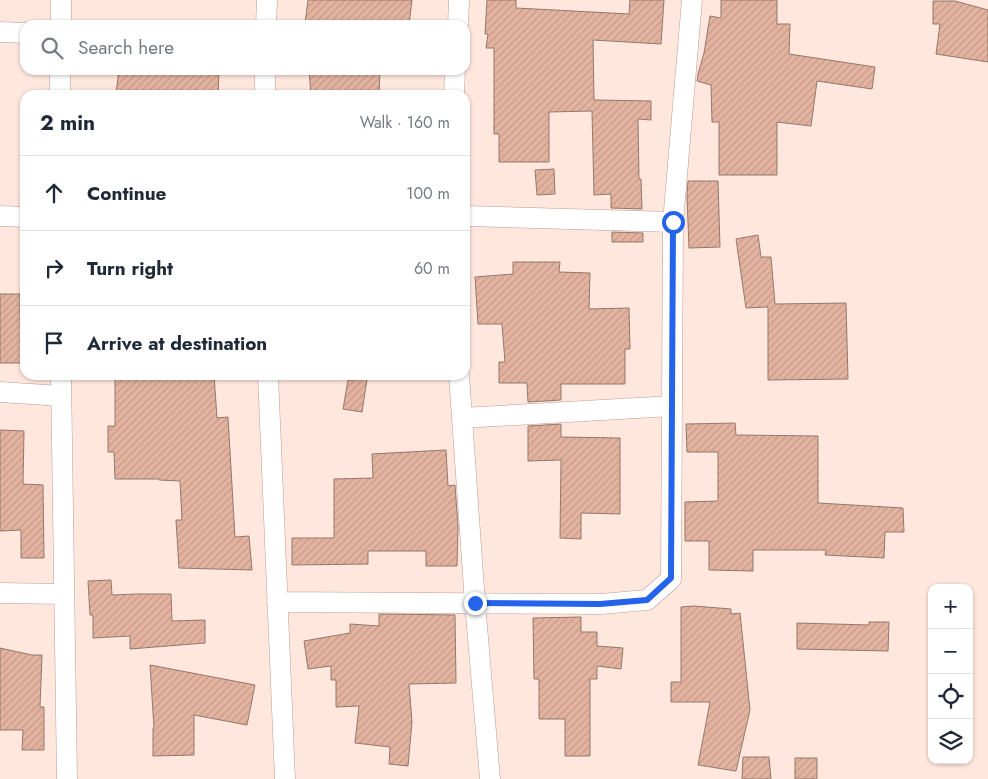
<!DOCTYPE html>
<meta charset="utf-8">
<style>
:root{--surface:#fff;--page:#f6f6f7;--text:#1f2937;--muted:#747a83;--line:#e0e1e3}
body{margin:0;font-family:Jost,sans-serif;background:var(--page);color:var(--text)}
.controls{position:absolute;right:15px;bottom:15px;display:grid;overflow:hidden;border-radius:10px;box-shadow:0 1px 4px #0004}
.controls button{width:45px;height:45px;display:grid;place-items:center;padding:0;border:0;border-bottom:1px solid var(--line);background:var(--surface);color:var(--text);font:25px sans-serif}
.stop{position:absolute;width:15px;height:15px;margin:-11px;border:4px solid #2563eb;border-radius:50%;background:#fff}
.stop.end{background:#2563eb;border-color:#fff;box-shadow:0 1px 5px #0008}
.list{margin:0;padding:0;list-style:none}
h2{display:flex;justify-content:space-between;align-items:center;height:65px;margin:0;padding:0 20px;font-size:21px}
h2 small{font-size:16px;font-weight:400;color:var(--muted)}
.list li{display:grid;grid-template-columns:32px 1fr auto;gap:15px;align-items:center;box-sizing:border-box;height:75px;padding:0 20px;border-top:1px solid var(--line)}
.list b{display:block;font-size:19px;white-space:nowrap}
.list em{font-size:16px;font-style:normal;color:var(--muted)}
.icon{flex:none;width:28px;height:28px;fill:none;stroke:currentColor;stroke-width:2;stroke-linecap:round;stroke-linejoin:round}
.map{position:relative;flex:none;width:988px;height:779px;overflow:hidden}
.search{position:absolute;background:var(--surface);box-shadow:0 1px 4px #0004;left:20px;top:20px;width:450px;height:55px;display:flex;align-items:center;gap:12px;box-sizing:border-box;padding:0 18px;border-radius:15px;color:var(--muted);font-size:19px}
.panel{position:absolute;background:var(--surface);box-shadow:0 1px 4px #0004;left:20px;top:90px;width:450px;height:290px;border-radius:15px}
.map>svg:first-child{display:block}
.building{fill:url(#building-hatch);stroke:#93786d}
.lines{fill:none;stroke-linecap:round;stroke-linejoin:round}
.minor-casing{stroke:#b99d92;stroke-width:21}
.minor{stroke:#fff;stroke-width:20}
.route{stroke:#2563eb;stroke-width:6}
</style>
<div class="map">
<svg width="988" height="779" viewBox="0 0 988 779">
<defs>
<pattern id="building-hatch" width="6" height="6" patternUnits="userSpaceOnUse" patternTransform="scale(1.25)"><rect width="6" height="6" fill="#e4b39f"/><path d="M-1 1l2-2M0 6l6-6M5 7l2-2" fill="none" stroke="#c49a89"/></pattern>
</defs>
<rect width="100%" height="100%" fill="#ffe7dd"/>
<!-- building -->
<path class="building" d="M308,0H412L409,25H321L305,23Z
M487,0H516V8L629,14L630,0H664L661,44L593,40L594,100L651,101V120L638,119L639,179H641L642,209L611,208V194L594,195L592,111L549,112V162H499V134H494V48H486L488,34H485Z
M721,0H777V24H790L789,54L875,67L872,89L817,81L811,126L777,122V175H719V122H712L711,85L697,81L698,74L704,53L710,16L721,18Z
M933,1H955L988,10V62L936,54L940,24H933Z
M119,70H219L218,95H133L116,93Z
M309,70H380L379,95H311Z
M554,169L555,194L537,195L535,170Z
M688,181H718L720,247L689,248L687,197Z
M612,232L643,233V242H612Z
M758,235L761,257H771L775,304L846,303L848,379L768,380V307L746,308L736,239Z
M513,262H560L559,272L590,273L589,309L629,308L630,349H625V384H561V400L528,402L527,383H499V362H505L502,324H478L475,277L513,274Z
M0,294H20L21,363H0Z
M115,375H214L217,418L228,417L235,537L249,536L252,570L179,568L176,520H182L180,481L159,480V479H115L114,452H108V426H115Z
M367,379L362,412L343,409L348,380Z
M735,423L736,435L818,436V503L903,508L904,532H885L884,558L825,555L826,550H753V571L709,570V541H685V502L718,501V452H687L686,424Z
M561,424V437L620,438V514L581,513V539L560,538L561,460L528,461V426Z
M0,430L24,431L23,484L43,485L44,558H21V530L0,531Z
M446,450L448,486L455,485L458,527L457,566H426V551H368V564L292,565V538H334V479L373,478L372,454Z
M111,580L112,595L136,594H171L172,621L205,620V643L130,649V636L93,638V615H90L88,581Z
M694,606L731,609V614L740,613L750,710L736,771L698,765L710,702H671V682H681V607Z
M379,614L455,615L456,683L409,684L412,722L408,766L389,764L390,747L355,743L359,706L336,707V680H331V666L308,669L304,641L350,633V624L379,626Z
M581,617V632H597V646L623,648L621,669L597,666V679H590V756H565V719H539V679H534L533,618Z
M869,622H889L888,651L797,649V623L869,625Z
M0,648L32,655H42L40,707H44V750H22L23,730H0Z
M150,665L255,685L247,725L194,715V755L153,756V728H154Z
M743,757H769L771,779H742Z
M795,758H817V779H795Z"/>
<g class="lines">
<defs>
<path id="minor" d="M61,25V0
M266,25L267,0
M458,25L459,0
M0,32L25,33
M60,95V70
M265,95V70
M454,95L455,70
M0,216L25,217
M465,216L673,222
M61,375L67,779
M268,375L285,779
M459,375L475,603L490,779
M0,392L61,396
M462,418L672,406
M0,593L64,594
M277,602L601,604L647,600L671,579L673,222L692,0"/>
</defs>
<!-- minor casing -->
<use href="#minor" class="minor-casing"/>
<!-- minor -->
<use href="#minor" class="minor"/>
</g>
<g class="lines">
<!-- route -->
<path class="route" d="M475,603L600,604L647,600L671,578L673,222"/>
</g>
</svg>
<div class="controls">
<button>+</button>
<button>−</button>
<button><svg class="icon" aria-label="locate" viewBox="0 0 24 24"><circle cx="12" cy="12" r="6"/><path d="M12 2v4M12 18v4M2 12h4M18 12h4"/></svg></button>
<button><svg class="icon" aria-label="layers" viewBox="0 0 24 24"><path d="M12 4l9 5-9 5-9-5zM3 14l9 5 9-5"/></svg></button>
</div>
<div class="stop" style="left:673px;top:222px"></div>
<div class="stop end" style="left:475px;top:603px"></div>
<div class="search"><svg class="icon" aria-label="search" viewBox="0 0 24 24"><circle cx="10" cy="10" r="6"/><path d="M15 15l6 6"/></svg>Search here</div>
<section class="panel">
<h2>2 min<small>Walk · 160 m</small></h2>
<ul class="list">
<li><svg class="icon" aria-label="ahead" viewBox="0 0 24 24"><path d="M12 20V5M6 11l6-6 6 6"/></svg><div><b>Continue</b></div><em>100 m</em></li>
<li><svg class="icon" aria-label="right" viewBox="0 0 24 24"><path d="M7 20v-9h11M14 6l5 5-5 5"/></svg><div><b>Turn right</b></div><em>60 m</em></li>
<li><svg class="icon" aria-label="arrive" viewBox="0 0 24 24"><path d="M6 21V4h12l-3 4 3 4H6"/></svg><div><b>Arrive at destination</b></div></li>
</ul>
</section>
</div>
